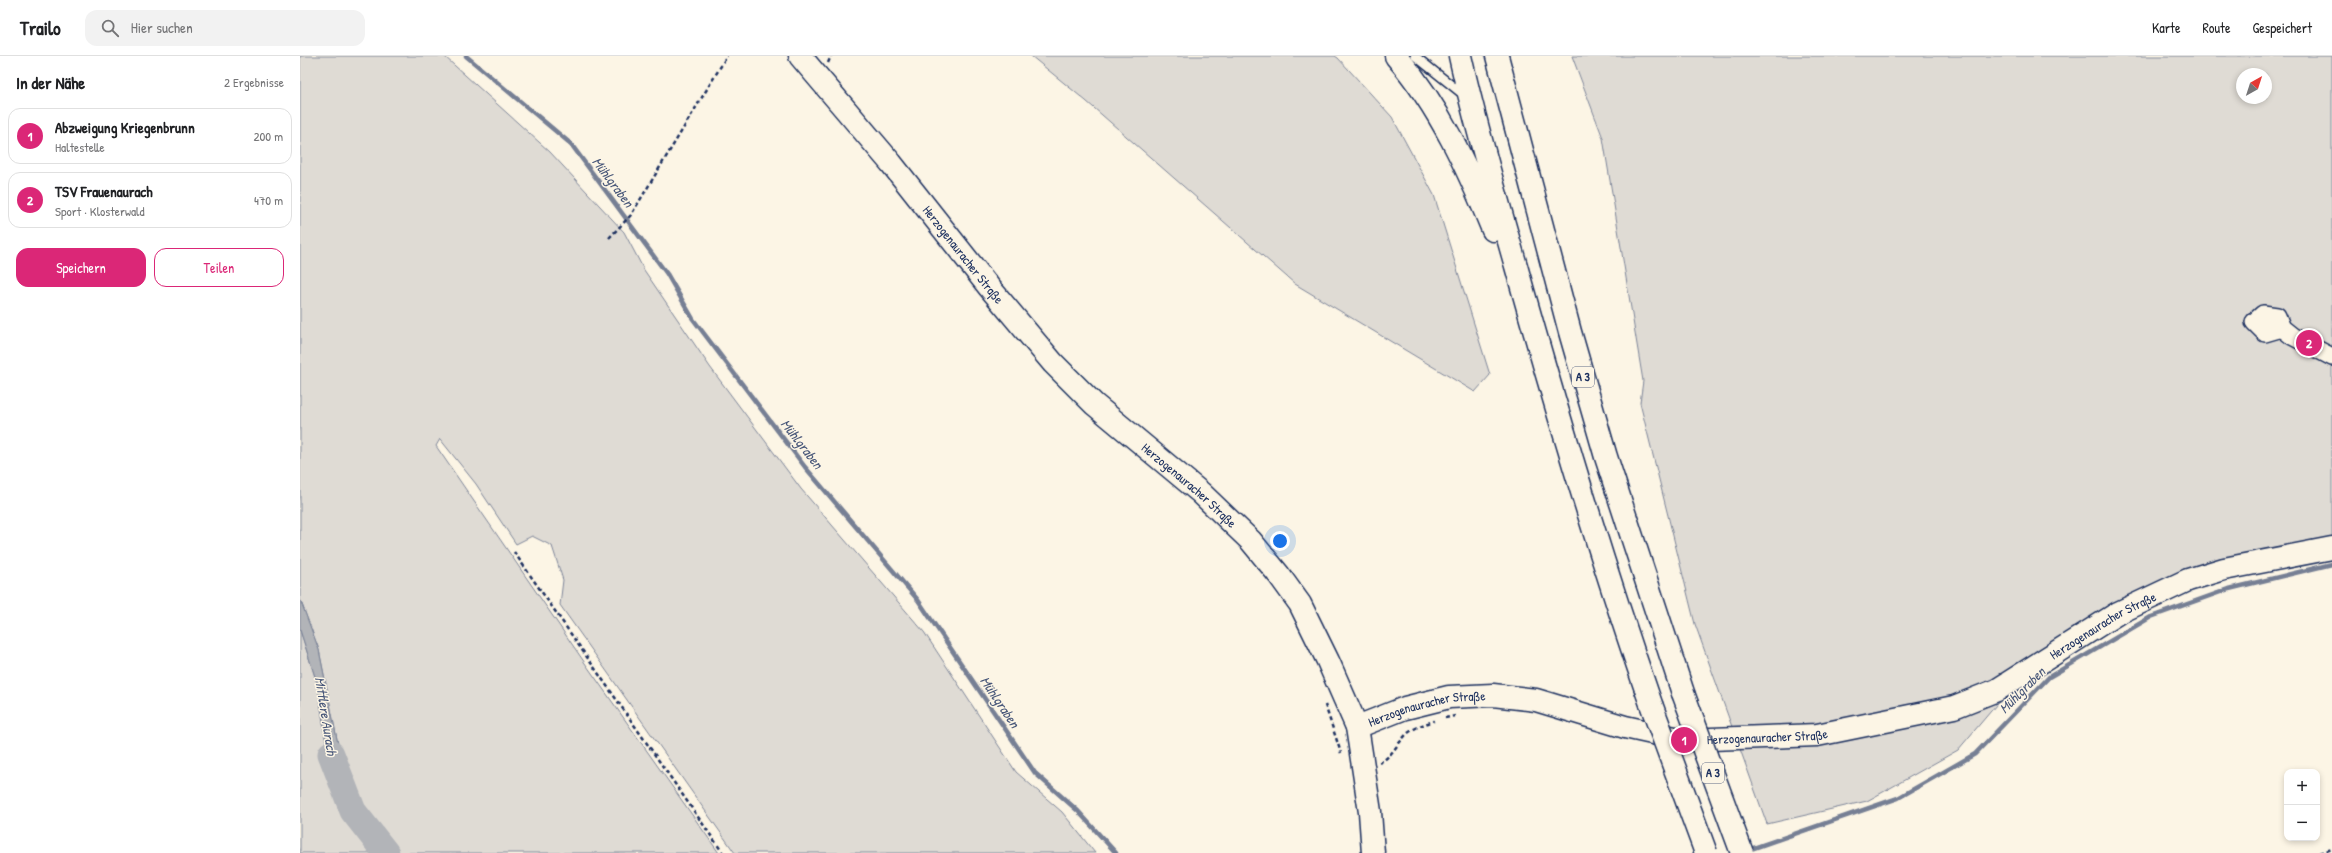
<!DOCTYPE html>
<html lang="de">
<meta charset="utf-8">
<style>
:root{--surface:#fff;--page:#f2f2f2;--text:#202124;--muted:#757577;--line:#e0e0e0;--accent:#db2777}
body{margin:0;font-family:"Patrick Hand",sans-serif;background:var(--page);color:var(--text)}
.controls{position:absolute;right:12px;bottom:12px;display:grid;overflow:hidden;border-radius:8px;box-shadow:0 2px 6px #0003}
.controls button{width:36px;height:36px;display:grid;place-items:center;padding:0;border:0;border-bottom:1px solid var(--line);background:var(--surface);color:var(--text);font:20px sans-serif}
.compass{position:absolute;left:1936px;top:12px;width:36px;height:36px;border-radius:50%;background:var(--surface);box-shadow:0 2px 6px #0003;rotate:39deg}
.you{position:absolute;left:980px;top:485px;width:14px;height:14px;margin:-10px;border:3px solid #fff;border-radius:50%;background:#1a73e8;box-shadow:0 0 0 6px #1a73e833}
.badge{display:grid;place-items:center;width:26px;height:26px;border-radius:50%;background:var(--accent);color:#fff;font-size:13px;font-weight:700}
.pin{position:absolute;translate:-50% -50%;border:2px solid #fff;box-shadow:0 1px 4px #0006}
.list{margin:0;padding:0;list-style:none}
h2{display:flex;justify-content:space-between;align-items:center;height:52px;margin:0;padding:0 16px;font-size:17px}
h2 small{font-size:13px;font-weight:400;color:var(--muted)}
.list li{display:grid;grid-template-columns:26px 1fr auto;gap:12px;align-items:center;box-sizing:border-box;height:56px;margin:0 8px 8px;padding:0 8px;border:1px solid var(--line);border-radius:12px}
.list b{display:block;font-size:15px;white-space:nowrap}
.list p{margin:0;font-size:13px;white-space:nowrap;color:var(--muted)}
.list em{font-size:13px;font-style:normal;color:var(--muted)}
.actions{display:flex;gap:8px;padding:12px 16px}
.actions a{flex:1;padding:9px 0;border:1px solid var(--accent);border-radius:12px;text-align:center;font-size:14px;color:var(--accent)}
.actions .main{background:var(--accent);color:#fff}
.icon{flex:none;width:22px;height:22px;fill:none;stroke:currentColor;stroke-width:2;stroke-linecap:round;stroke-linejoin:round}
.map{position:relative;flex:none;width:2032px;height:797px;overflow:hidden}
header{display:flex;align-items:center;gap:24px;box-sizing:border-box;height:56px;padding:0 20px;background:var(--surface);border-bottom:1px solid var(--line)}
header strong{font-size:19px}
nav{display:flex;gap:22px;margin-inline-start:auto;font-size:14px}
.search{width:280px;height:36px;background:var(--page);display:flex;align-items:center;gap:10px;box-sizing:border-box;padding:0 14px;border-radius:12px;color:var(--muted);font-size:15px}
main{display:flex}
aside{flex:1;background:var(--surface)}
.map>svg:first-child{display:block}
.green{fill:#dfdbd4;stroke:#7d8599;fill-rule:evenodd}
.water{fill:#b2b4b8;stroke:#767f94}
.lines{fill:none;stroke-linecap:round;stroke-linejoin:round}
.stream{stroke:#767f94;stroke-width:4.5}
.river{stroke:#b2b4b8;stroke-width:27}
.lane-casing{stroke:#1b2f5e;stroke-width:11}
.street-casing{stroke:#1b2f5e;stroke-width:20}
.secondary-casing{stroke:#1b2f5e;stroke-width:25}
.highway-casing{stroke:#1b2f5e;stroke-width:25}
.path{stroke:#1b2f5e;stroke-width:2.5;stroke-dasharray:4 3;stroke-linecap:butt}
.lane{stroke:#fcf5e5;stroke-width:8}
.street{stroke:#fcf5e5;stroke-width:17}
.secondary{stroke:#fcf5e5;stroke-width:22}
.highway{stroke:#fcf5e5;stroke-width:22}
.highway-bridge-casing{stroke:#1b2f5e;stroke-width:25;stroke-linecap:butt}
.highway-bridge{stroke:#fcf5e5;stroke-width:22}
.labels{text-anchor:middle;stroke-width:3;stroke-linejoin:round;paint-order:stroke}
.shield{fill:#fcf5e5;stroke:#5e6a86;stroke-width:1}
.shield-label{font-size:12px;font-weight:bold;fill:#1b2f5e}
.street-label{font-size:13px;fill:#1b2f5e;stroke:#fcf5e5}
.water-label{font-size:14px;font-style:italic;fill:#485779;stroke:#fcf5e5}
</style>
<header>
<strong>Trailo</strong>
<div class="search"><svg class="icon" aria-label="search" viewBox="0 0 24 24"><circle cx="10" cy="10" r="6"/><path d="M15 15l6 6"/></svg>Hier suchen</div>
<nav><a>Karte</a><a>Route</a><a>Gespeichert</a></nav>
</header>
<main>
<aside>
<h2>In der Nähe<small>2 Ergebnisse</small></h2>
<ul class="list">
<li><span class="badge">1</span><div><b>Abzweigung Kriegenbrunn</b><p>Haltestelle</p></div><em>200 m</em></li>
<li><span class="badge">2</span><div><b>TSV Frauenaurach</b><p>Sport · Klosterwald</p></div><em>470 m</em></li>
</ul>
<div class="actions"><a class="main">Speichern</a><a>Teilen</a></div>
</aside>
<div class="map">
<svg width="2032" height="797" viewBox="0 0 2032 797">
<rect width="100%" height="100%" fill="#fcf5e5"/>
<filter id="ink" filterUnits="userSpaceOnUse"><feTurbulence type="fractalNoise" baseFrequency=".025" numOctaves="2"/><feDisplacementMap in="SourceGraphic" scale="8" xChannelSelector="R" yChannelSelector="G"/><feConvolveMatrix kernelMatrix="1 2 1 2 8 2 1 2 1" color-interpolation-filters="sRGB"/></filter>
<g filter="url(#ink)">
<!-- green -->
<path class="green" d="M0,0H144L250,96L324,176L344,214L410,311L501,433L624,576L716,716L762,756L795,797H435L260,549L263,524L252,490L232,480L216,488L176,428L140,383L136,390L287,610L419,797H98L60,749L41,703L19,594L0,543Z
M731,0H1035L1038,2L1092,61L1134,139L1190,319L1175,336L995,228L786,45Z
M1272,0H2032V484L1905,508L1735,603L1658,694L1567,745L1467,768L1395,568L1340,347L1343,325L1303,82ZM1942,18H1966V42H1942Z
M0,574L18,630L28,701L55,754L69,773L75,788L82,797H0Z"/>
<!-- water -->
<path class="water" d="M0,543L19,594L41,703L60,749L98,797H82L75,788L69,773L55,754L28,701L18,630L0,574Z"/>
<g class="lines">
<!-- stream -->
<path class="stream" d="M166,0L271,88L367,218L393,263L505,411L618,544L735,717L778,755L816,797
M1448,794L1598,742L1675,698L1749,621L1851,561L1929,533L2032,508"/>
<!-- river -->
<path class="river" d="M31,698L53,755L86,797"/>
<defs>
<path id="lane" d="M1115,0L1165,40"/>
<path id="street" d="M1963,258L1977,260L1982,272L1965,277L1954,266Z
M1982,272L1992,280L2032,301"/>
<g id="secondary">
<path id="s1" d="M500,0L591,107L689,231L753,307L794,348L901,437L951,485L979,519L1000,548L1028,605L1057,671L1070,756L1073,797"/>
<path id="s2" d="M1057,671L1105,652L1149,641L1193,639L1236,644L1325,671L1384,684L1517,679L1654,651L1697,634L1818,557L1888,524L1924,513L2032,492"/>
</g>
<path id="highway" d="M1096,0C1140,51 1168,113 1193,174
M1160,0C1176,71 1196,140 1216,210C1257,357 1301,504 1351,648
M1197,0L1270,276L1306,401L1383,637"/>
</defs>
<!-- lane casing -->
<use href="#lane" class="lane-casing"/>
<!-- street casing -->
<use href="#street" class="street-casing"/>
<!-- secondary casing -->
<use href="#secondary" class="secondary-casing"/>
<!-- highway casing -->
<use href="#highway" class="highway-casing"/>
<!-- path -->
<path class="path" d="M528,7L531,0
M309,182L331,159L427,0
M214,496L423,797
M1025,649L1041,697
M1145,662L1155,660
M1079,707C1093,700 1097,687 1108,677C1116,671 1124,668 1134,665
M2020,797L2032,793"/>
<!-- lane -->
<use href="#lane" class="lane"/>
<!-- street -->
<use href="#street" class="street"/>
<!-- secondary -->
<use href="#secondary" class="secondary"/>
<!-- highway -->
<use href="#highway" class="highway"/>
<defs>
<path id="highway-bridge" d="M1383,637L1442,797
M1351,648L1406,797"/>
</defs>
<!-- highway-bridge casing -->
<use href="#highway-bridge" class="highway-bridge-casing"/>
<!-- highway-bridge -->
<use href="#highway-bridge" class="highway-bridge"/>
</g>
</g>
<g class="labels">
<!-- shield labels -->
<g class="shield">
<rect x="1272" y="311" width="22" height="20" rx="3"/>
<rect x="1402" y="707" width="22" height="20" rx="3"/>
</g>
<g class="shield-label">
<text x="1283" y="325">A 3</text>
<text x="1413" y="721">A 3</text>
</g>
<!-- street labels -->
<g class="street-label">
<text dy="5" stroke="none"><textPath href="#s1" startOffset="257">Herzogenauracher Straße</textPath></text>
<text dy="5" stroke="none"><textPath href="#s1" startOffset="581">Herzogenauracher Straße</textPath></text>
<text dy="5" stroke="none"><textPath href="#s2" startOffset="781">Herzogenauracher Straße</textPath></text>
<text dy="5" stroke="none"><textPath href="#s2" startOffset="73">Herzogenauracher Straße</textPath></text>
<text dy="5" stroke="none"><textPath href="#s2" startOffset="421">Herzogenauracher Straße</textPath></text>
</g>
<!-- water labels -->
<g class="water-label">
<text transform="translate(313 126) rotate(53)" y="5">Mühlgraben</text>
<text transform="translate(502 388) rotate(52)" y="5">Mühlgraben</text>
<text transform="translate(1722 634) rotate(-45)" y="5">Mühlgraben</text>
<text transform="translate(700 646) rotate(56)" y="5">Mühlgraben</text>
<text transform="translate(26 660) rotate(81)" y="5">Mittlere Aurach</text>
</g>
</g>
</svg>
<div class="controls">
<button>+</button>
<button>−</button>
</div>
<svg class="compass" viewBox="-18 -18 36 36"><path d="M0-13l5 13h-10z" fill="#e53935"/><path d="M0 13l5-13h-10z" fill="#757577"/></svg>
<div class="you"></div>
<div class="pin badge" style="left:1384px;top:684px">1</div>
<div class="pin badge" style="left:2009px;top:287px">2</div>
</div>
</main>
